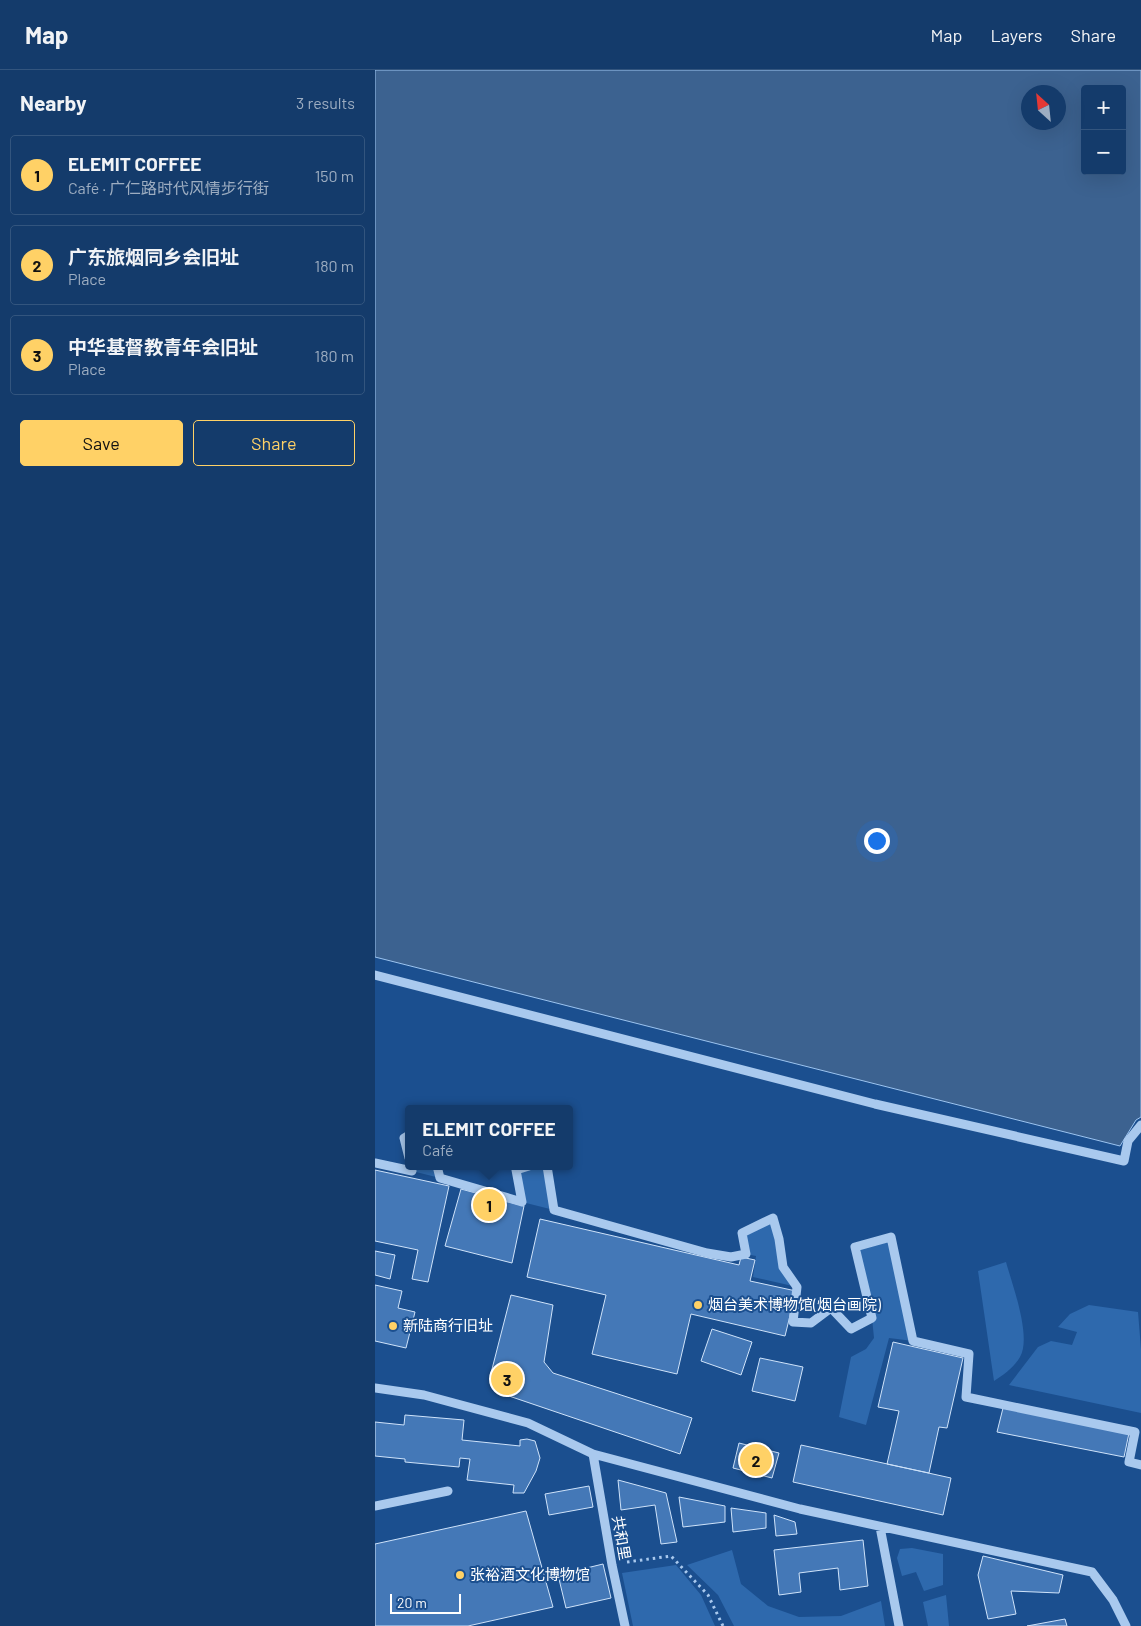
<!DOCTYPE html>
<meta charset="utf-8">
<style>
:root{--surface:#143b6b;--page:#214673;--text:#f1f3f6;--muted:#9dadc1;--line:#33557e;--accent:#ffd166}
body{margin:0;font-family:Barlow,"Noto Sans SC",sans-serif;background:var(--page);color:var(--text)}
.controls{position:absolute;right:15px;top:15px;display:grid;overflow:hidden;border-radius:5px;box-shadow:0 5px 20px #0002}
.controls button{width:45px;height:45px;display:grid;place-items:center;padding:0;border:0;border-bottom:1px solid var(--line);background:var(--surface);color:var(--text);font:25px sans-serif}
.compass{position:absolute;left:646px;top:15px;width:45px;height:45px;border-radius:50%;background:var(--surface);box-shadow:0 5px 20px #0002;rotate:333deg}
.scale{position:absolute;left:15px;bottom:12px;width:71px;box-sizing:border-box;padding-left:5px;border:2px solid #fff;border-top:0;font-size:14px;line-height:18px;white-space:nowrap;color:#fff;-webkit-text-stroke:4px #1b4f8f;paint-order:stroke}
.you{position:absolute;left:501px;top:770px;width:18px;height:18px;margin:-12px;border:4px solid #fff;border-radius:50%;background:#1a73e8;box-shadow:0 0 0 8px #1a73e833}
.badge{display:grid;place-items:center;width:32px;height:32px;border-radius:50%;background:var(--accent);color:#111;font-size:16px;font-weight:700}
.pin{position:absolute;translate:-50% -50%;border:2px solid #fff;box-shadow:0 1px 5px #0006}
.popup{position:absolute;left:30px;top:1035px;width:168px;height:65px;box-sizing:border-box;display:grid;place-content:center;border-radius:5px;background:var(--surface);filter:drop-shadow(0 1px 4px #0005);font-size:16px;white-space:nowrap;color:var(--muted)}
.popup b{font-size:19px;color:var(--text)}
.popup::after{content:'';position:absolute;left:50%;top:100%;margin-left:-10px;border:10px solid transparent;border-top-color:var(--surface)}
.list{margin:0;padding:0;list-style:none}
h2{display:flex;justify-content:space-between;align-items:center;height:65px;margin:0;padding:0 20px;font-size:21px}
h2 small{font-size:16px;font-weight:400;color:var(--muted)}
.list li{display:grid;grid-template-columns:32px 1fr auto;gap:15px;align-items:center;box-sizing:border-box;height:80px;margin:0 10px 10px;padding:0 10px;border:1px solid var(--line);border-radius:5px}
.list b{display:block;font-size:19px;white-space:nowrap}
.list p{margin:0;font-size:16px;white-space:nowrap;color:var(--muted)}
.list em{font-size:16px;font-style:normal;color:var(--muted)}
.actions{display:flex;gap:10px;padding:15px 20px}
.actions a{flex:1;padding:11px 0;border:1px solid var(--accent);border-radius:5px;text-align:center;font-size:18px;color:var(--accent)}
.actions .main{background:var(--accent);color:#111}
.map{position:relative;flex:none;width:766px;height:1556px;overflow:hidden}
header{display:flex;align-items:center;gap:30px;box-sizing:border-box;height:70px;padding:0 25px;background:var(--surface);border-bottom:1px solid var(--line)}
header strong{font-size:24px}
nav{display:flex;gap:28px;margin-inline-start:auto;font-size:18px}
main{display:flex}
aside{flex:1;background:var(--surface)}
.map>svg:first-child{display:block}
.green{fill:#2e69ad}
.water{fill:#3c6290;stroke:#9cc4f0;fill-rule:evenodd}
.building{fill:#4478b7;stroke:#cfe3fa}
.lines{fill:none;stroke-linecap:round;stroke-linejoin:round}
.path{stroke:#a9c9ee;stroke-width:3;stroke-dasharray:2.5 4;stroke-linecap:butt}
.minor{stroke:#a9c9ee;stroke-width:9}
.poi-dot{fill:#ffd166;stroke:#1b4f8f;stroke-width:2}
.labels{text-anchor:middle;stroke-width:4;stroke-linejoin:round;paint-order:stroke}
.poi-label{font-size:15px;fill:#fff;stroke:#1b4f8f;text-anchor:start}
.street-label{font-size:15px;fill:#fff;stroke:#1b4f8f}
</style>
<header>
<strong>Map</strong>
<nav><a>Map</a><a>Layers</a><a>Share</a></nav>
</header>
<main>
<aside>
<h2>Nearby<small>3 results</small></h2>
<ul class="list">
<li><span class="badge">1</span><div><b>ELEMIT COFFEE</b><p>Café · 广仁路时代风情步行街</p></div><em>150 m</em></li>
<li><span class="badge">2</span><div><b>广东旅烟同乡会旧址</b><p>Place</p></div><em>180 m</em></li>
<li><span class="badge">3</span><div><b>中华基督教青年会旧址</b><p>Place</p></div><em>180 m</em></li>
</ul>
<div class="actions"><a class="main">Save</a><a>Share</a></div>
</aside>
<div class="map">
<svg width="766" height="1556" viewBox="0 0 766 1556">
<rect width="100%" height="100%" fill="#1b4f8f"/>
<!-- green -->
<path class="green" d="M36,1096H62L65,1108L37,1101Z
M154,1096H172L179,1140L147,1132L141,1100Z
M398,1148L408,1197L422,1217L378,1207L381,1186L371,1184L367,1163Z
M516,1167L538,1271L514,1268L491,1355L464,1347L476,1287L491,1279L499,1268L497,1248L480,1177Z
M631,1192C637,1214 657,1267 645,1287C639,1297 629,1305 619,1311L603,1201Z
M714,1235L763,1242L766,1279V1343L634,1315L663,1277L676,1271L697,1275L702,1262L683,1257L695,1244Z
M537,1478L568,1484V1515L549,1521L541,1502L527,1506L522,1488L525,1479Z
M357,1480L366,1514L393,1536L424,1547L466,1546L506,1531L510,1556H359L343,1525L312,1495Z
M301,1495L326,1525L340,1556H258L247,1503Z
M571,1525L574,1556H553L548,1532Z"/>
<!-- water -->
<path class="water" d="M0,0H766V1047L761,1050L745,1076L0,887ZM710,19H747V101H710ZM654,22H684V52H654Z"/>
<!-- building -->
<path class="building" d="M0,1100L74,1116L53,1212L37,1209L43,1180L0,1171Z
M86,1119L149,1136L137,1193L70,1176Z
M165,1149L364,1195L366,1187L380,1190L375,1211L421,1221L410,1266L316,1244L302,1304L217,1284L231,1225L152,1207Z
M0,1181L20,1185L15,1209L0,1205Z
M0,1215L27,1221L23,1238L40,1242L31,1278L0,1271Z
M136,1225L178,1235L169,1292L178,1303L317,1348L305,1384L131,1325L116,1303Z
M337,1259L377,1272L366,1305L326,1291Z
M518,1272L588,1288L572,1358L564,1357L554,1403L512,1394L524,1341L503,1337Z
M385,1288L428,1297L420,1331L377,1321Z
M628,1338L754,1363L749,1387L622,1362Z
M30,1345L89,1350L87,1370L145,1376V1370L152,1369L160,1371L165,1388L161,1401L149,1423H138L139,1415L92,1410L95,1389L85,1388L84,1397L30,1392V1389L0,1386V1352L29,1355Z
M364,1373L404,1383L397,1408L358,1398Z
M426,1375L576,1408L568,1445L418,1412Z
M243,1410L291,1423L302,1472L286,1474L280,1435L246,1440Z
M214,1416L218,1437L174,1445L170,1424Z
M304,1427L350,1436V1452L308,1457Z
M356,1438L391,1443V1458L358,1462Z
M151,1441L178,1537L93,1556H0V1474Z
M399,1445L420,1452L422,1464L401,1466Z
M488,1470L493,1516L465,1520L463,1498L424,1503L426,1522L404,1525L399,1480Z
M608,1486L688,1505L684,1523L636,1521L641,1544L613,1549L603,1505Z
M228,1494L236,1528L191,1538L183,1505Z
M690,1549L692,1556H652Z"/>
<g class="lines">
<!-- path -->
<path class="path" d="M252,1492L296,1486L333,1525L348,1556"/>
<!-- minor -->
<path class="minor" d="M0,905L500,1034L749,1091L753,1071L766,1055
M34,1065L29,1068L34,1088
M0,1093L37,1101L36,1096
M62,1096L65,1108L147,1132L141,1100L154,1096
M172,1096L179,1140L332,1183L356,1187L371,1184L367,1163L398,1148L404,1169L408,1197L422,1217L418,1252L436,1253L456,1238L476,1259L497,1248L480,1177L516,1167L538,1271L594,1284L591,1327L760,1362L754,1392L766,1395
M0,1318L49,1325L153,1353L218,1384L425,1439L717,1502L738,1530L751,1556
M218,1384L237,1495L250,1556
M0,1436L73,1421
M505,1457L524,1556"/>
</g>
<!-- markers -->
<g class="poi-dot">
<circle cx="323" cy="1235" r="5"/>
<circle cx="18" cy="1256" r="5"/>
<circle cx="85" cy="1505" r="5"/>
</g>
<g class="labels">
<!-- poi labels -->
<g class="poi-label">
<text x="333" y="1240">烟台美术博物馆(烟台画院)</text>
<text x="28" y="1261">新陆商行旧址</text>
<text x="95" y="1510">张裕酒文化博物馆</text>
</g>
<!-- street labels -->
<g class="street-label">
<text transform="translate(246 1468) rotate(80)" y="5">共和里</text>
</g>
</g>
</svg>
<div class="controls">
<button>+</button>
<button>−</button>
</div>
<svg class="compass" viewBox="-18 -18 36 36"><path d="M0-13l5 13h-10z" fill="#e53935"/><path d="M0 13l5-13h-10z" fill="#9dadc1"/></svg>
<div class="scale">20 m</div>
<div class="you"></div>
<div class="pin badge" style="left:114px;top:1135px">1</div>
<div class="popup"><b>ELEMIT COFFEE</b>Café</div>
<div class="pin badge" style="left:381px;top:1390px">2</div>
<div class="pin badge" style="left:132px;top:1309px">3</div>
</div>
</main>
